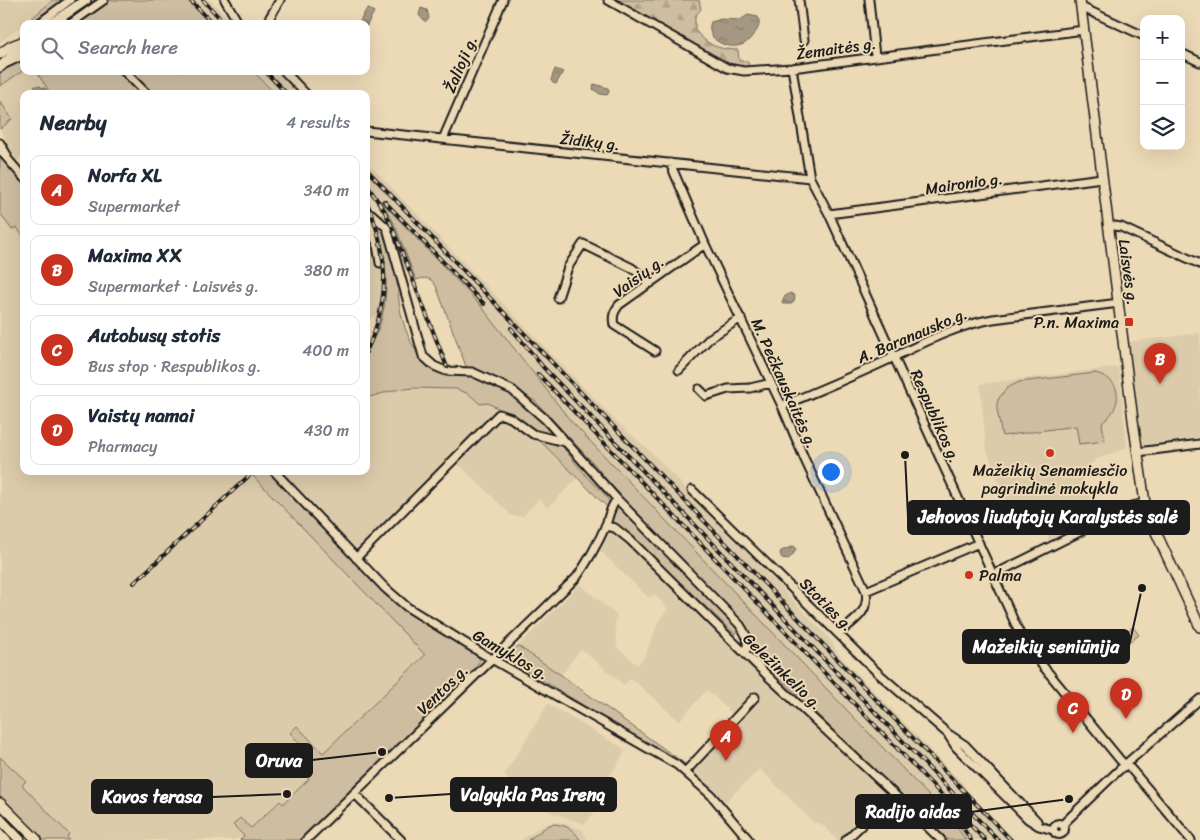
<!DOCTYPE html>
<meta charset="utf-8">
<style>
:root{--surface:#fff;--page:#f6f6f7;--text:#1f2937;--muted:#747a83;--line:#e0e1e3;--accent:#c8321e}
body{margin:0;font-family:Sriracha,sans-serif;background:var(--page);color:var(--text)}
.controls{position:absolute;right:15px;top:15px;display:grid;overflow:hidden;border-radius:10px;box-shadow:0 5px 20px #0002}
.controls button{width:45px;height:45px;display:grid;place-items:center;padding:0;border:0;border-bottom:1px solid var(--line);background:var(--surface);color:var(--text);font:25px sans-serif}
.you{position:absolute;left:830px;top:471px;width:18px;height:18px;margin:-12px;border:4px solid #fff;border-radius:50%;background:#1a73e8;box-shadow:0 0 0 8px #1a73e833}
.badge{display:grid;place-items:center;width:32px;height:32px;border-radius:50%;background:var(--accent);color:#fff;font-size:16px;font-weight:700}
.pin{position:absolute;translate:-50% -41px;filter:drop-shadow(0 1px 2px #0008)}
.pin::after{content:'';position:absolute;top:26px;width:18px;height:15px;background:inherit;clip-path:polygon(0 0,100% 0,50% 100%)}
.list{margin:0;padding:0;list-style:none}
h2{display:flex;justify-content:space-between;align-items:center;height:65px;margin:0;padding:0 20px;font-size:21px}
h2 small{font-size:16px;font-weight:400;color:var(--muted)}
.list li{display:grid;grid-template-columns:32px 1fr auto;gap:15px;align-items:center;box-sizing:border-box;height:70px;margin:0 10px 10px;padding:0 10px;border:1px solid var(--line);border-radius:10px}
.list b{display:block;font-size:19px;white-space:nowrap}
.list p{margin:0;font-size:16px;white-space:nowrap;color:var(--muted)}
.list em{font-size:16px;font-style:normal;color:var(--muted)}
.icon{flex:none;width:28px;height:28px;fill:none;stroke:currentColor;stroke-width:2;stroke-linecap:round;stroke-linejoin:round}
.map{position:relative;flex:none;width:1200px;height:840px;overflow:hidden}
.search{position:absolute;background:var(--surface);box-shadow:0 5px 20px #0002;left:20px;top:20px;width:350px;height:55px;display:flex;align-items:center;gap:12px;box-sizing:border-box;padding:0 18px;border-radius:10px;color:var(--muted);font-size:19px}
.panel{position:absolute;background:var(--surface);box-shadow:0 5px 20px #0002;left:20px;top:90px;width:350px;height:385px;border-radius:10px}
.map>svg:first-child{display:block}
.built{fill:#dccbab}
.grass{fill:#cebda0;stroke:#756c5e}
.forest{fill:url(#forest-firs);stroke:#756c5e}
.water{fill:url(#water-ripples);stroke:#6e6659}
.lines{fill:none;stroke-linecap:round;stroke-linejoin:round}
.minor-casing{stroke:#1c1c1c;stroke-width:11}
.major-casing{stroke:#1c1c1c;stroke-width:12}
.minor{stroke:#ecd9b6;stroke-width:7}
.major{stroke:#ecd9b6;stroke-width:9}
.rail-casing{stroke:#1c1c1c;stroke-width:4}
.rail{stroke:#ecd9b6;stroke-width:2;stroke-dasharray:5.5;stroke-linecap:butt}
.poi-dot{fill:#c8321e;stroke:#ecd9b6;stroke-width:2}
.labels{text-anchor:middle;stroke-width:4;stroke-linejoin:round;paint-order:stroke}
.street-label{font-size:16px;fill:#1c1c1c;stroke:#ecd9b6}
.poi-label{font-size:16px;fill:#1c1c1c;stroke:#ecd9b6;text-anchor:end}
.leader{fill:none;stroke:#1c1c1c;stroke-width:2}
.callout-dot{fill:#1c1c1c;stroke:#ecd9b6;stroke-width:2}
.callout{fill:#1c1c1c;stroke:#1c1c1c;stroke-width:2}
.callout-label{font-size:18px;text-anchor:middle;font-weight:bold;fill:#fff}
</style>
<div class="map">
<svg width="1200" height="840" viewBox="0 0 1200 840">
<defs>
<pattern id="forest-firs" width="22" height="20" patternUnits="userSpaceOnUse" patternTransform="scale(1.25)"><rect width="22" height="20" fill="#cebda0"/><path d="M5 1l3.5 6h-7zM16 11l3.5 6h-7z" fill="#b0a289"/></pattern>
<pattern id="water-ripples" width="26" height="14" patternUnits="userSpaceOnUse" patternTransform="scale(1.25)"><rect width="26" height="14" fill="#a59882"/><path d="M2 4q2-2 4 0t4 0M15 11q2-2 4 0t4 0" fill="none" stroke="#867b6a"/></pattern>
</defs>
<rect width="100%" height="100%" fill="#ecd9b6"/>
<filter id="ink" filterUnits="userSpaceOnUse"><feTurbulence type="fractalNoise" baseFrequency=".02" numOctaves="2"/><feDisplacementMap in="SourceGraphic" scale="10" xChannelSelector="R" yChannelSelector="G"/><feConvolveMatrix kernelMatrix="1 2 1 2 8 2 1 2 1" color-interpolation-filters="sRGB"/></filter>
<g filter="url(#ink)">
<!-- built -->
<path class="built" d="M0,0H53L0,43Z
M187,0H210L234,24H210Z
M24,70V71H36L51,94H24V155L16,161L0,129L12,119L0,101V86Z
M253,71H279L301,94H275Z
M366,161L615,420L651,452L830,639L838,654L965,786L964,788L1014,840H966L950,818L570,420L481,306L382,203L394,223L450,368L446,369L389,225L374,199L366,188Z
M0,213L12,229L16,227L24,237V471H249L425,655L323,753L297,726L290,733L299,742L294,774L300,769L310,779L283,804L279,801L250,829L241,818L244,836L240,840L237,838L235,840H69L66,837L69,834L22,785L25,781L0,757Z
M376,221L386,262V283L385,300L379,325L366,356V347L378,316L366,319V230L376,262H382L380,244L374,222Z
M1200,333V448L1141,455L1128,342Z
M1119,367L1127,448L1097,459L1080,473L1099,516L1049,540L1040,519L1020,528L1018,523L1015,524L1005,500L986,447L980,384Z
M414,388L456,389L469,394L480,404L488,403L507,413L534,431L539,440L577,478L548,508L539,499L523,516H512L453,459L358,554L281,471H366V398L395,390Z
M612,521L633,539L686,591L703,604L735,634L896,790L842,840H837L823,825L813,822L760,769L724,803L688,766L735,716L707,690L679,721L631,678L624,685L581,649L561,675L518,646L580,584L618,617L615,621L617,647L637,665L645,656L659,620L668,609L654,594L649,598L597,548Z
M548,704L626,750L609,778L616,785L585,824L533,806L504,775Z
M553,822L563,823L582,830L588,840H521L540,827Z"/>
<!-- grass -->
<path class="grass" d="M53,0H64L32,24H25Z
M92,0H100L66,24H59Z
M111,0H187L210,24H76Z
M24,58V70L0,86V73Z
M36,71H253L275,94H51Z
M0,101L12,119L0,129Z
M0,158L6,163L24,185V237L16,227L12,230L0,213Z
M380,200L481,306L570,420L950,818L966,840H945L775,673L743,624L642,521L609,484L596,466L535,401L506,383L467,369L436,286C431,277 425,277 416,280L394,223Z
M376,221C396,237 396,283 400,308C403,326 412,348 424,363C434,375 453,373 467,375C480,378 495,383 506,390C535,406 562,448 584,473C592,483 603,490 609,501L607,507L539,440L534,431L507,413L488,403L480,404L469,394L456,389L414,388L395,390L366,398C366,386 364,366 367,355C369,346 375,337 379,327C391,291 386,257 376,221Z
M1095,373C1124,379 1123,408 1102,423L1105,441L1079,444L1076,426L1002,436L997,410V403L999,398L1007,388L1019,382Z
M258,471H267L383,593C411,618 443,635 476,654L480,660L474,671L300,840H240L244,836L233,825L240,818L251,828L280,801L283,804L309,779L300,769L294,774L276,755L281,750L286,755L299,743L290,733L297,726L323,753L425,655L253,476Z
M617,507L623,509L674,563L726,614L737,630L735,634L703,604L686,591L633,539L612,521Z
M1133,627L1139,635L1131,641L1125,633Z
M518,646L561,675L688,766L684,767L514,663L511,660L510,654Z
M0,757L26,781L22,785L69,834L67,837L69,840H43L0,797Z
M554,824C566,825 574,829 580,840H528L549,825Z"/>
<!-- forest -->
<path class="forest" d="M616,0H699L701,9L695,16V30C708,46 718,49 738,50L739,61H748L749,68L739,67L725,63Z"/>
<!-- water -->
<path class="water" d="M421,8L427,10L429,18L427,21H424L419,15Z
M369,9L374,12L366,27V24L359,23L366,10Z
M748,15L758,17C761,24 758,30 753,35C750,39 746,44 741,45C727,50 704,39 711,22L721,19L740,20Z
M555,69L563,72L556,84L553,83L551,80Z
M594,84L608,88L609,92L607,95L600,94L593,89Z
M35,86H39L46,89L48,94H32Z
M790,293L795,296L794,302L791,304H783L782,302L784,297Z
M794,546L796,548L793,555L788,559L782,558L780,554L781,551Z"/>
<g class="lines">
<defs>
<path id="minor" d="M225,0L239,24
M608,0L727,68L744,71L792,68L1084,30
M799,0L804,40
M869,0L875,56
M1081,7L1144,36
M38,24L70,0
M70,24L104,0
M266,24L280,0
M1181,53L1200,62
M7,63L24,55
M792,68L810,178L829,214L1024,643L1121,761L1131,769L1191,840
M124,71L147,94
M284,71L306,94
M366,131L810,178
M443,139L503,0
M0,143L7,155
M0,150L24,178
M670,163L705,244L782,406L805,460L866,591C870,613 853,621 838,634
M366,211L377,245L380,263
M829,214L1102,178
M1108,225L1121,227L1200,264
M558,298L568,267L583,244L632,268L651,283
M655,351L614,325C612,316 614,312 619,305L705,244
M679,370L710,338L741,318
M699,389L706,396L728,389L750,388L771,383
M782,406C819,390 857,375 894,357C927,341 955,326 993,319L1119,303
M1138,452L1200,444
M274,471L385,588L407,607L483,654L677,765L711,795L749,840
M692,490L878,673L947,733L965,745L1037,821L1039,826
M617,499L740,625C747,636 750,641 745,653
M605,526L615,528L630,540L771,679L894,794L941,840
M356,558L499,414L511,418L533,434L565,442
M993,575L1132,506L1145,503
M866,591L979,543
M949,736L956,747L1028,819L1039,826L1053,830
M686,771L755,697
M354,793L401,840
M1053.5 829a5.5 5.5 0 1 1 11 0a5.5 5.5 0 1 1-11 0Z
M1062,825L1118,771L1200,699
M306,840L576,578C586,565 599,541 606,525C609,516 610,507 617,499L545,419L512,390L472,372L446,371L434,366L423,356L387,228L372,214L369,216
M846,840L894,794"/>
<path id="major" d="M1080,0L1133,420L1145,503L1154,528L1200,627
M51,24L86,0
M0,54L11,46L24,41
M0,67L24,46
M0,803L37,840
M0,819L20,840"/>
</defs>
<!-- minor casing -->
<use href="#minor" class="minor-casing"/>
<!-- major casing -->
<use href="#major" class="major-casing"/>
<!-- minor -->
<use href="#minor" class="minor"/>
<!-- major -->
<use href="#major" class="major"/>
<defs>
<path id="rail" d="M190,0L213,24
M203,0L225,24
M265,71L287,94
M366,169L1011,840
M366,184L384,210L391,224L447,367
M366,200C389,253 391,299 366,352
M384,201L484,304
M511,328L543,367L998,840
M538,374L985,840
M134,583L254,471
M955,816L971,840"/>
</defs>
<!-- rail casing -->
<use href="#rail" class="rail-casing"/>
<!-- rail -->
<use href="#rail" class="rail"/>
</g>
</g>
<!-- markers -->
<g class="poi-dot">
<rect x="1124" y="317" width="10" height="10" rx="2.5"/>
<circle cx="1050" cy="453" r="5"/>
<circle cx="969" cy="575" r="5"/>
</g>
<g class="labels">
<!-- street labels -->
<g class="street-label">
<text transform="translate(836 48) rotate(-8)" y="6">Žemaitės g.</text>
<text transform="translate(460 64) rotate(-67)" y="6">Žalioji g.</text>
<text transform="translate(590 141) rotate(6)" y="6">Židikų g.</text>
<text transform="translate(964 183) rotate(-8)" y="6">Maironio g.</text>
<text transform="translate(1129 272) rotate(82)" y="6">Laisvės g.</text>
<text transform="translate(638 276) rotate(-36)" y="6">Vaisių g.</text>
<text transform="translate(912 335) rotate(-23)" y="6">A. Baranausko g.</text>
<text transform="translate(785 383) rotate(66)" y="6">M. Pečkauskaitės g.</text>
<text transform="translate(936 416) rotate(66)" y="6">Respublikos g.</text>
<text transform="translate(827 604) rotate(45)" y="6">Stoties g.</text>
<text transform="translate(511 654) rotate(30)" y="6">Gamyklos g.</text>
<text transform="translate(783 671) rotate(44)" y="6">Geležinkelio g.</text>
<text transform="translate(442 689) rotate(-44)" y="6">Ventos g.</text>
</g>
<!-- poi labels -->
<g class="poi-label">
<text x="1119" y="328">P.n. Maxima</text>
<text x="1050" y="476" text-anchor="middle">Mažeikių Senamiesčio<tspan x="1050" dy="18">pagrindinė mokykla</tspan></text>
<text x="979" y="581" text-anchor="start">Palma</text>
</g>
</g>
<!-- callouts -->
<path class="leader" d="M905 455L908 517M1142 588L1129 646M382 752L312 760M389 798L451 794M287 794L212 797M1069 799L971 812"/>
<g class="callout-dot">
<circle cx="905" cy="455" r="5"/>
<circle cx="1142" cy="588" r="5"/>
<circle cx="382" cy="752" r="5"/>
<circle cx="389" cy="798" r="5"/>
<circle cx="287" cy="794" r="5"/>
<circle cx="1069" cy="799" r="5"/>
</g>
<g class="callout">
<rect x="908" y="501" width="281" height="33" rx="5"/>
<rect x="963" y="630" width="166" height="33" rx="5"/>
<rect x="246" y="744" width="66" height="33" rx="5"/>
<rect x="451" y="778" width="165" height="33" rx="5"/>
<rect x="92" y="780" width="120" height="33" rx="5"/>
<rect x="856" y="795" width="115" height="33" rx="5"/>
</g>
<g class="callout-label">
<text x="1048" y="523">Jehovos liudytojų Karalystės salė</text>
<text x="1046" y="653">Mažeikių seniūnija</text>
<text x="279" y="767">Oruva</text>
<text x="533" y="801">Valgykla Pas Ireną</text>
<text x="152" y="803">Kavos terasa</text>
<text x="913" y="818">Radijo aidas</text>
</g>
</svg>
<div class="controls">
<button>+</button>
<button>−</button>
<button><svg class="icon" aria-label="layers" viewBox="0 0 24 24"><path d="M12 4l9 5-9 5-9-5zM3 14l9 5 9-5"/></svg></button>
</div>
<div class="you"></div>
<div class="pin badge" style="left:726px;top:761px">A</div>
<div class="pin badge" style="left:1160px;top:384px">B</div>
<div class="pin badge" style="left:1073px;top:733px">C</div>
<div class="pin badge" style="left:1126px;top:719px">D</div>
<div class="search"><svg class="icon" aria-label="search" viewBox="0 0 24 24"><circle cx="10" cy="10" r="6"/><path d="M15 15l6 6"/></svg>Search here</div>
<section class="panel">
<h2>Nearby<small>4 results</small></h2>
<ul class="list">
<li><span class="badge">A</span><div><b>Norfa XL</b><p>Supermarket</p></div><em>340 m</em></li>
<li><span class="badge">B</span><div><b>Maxima XX</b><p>Supermarket · Laisvės g.</p></div><em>380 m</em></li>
<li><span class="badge">C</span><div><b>Autobusų stotis</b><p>Bus stop · Respublikos g.</p></div><em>400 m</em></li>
<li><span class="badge">D</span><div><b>Vaistų namai</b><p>Pharmacy</p></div><em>430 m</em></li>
</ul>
</section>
</div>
